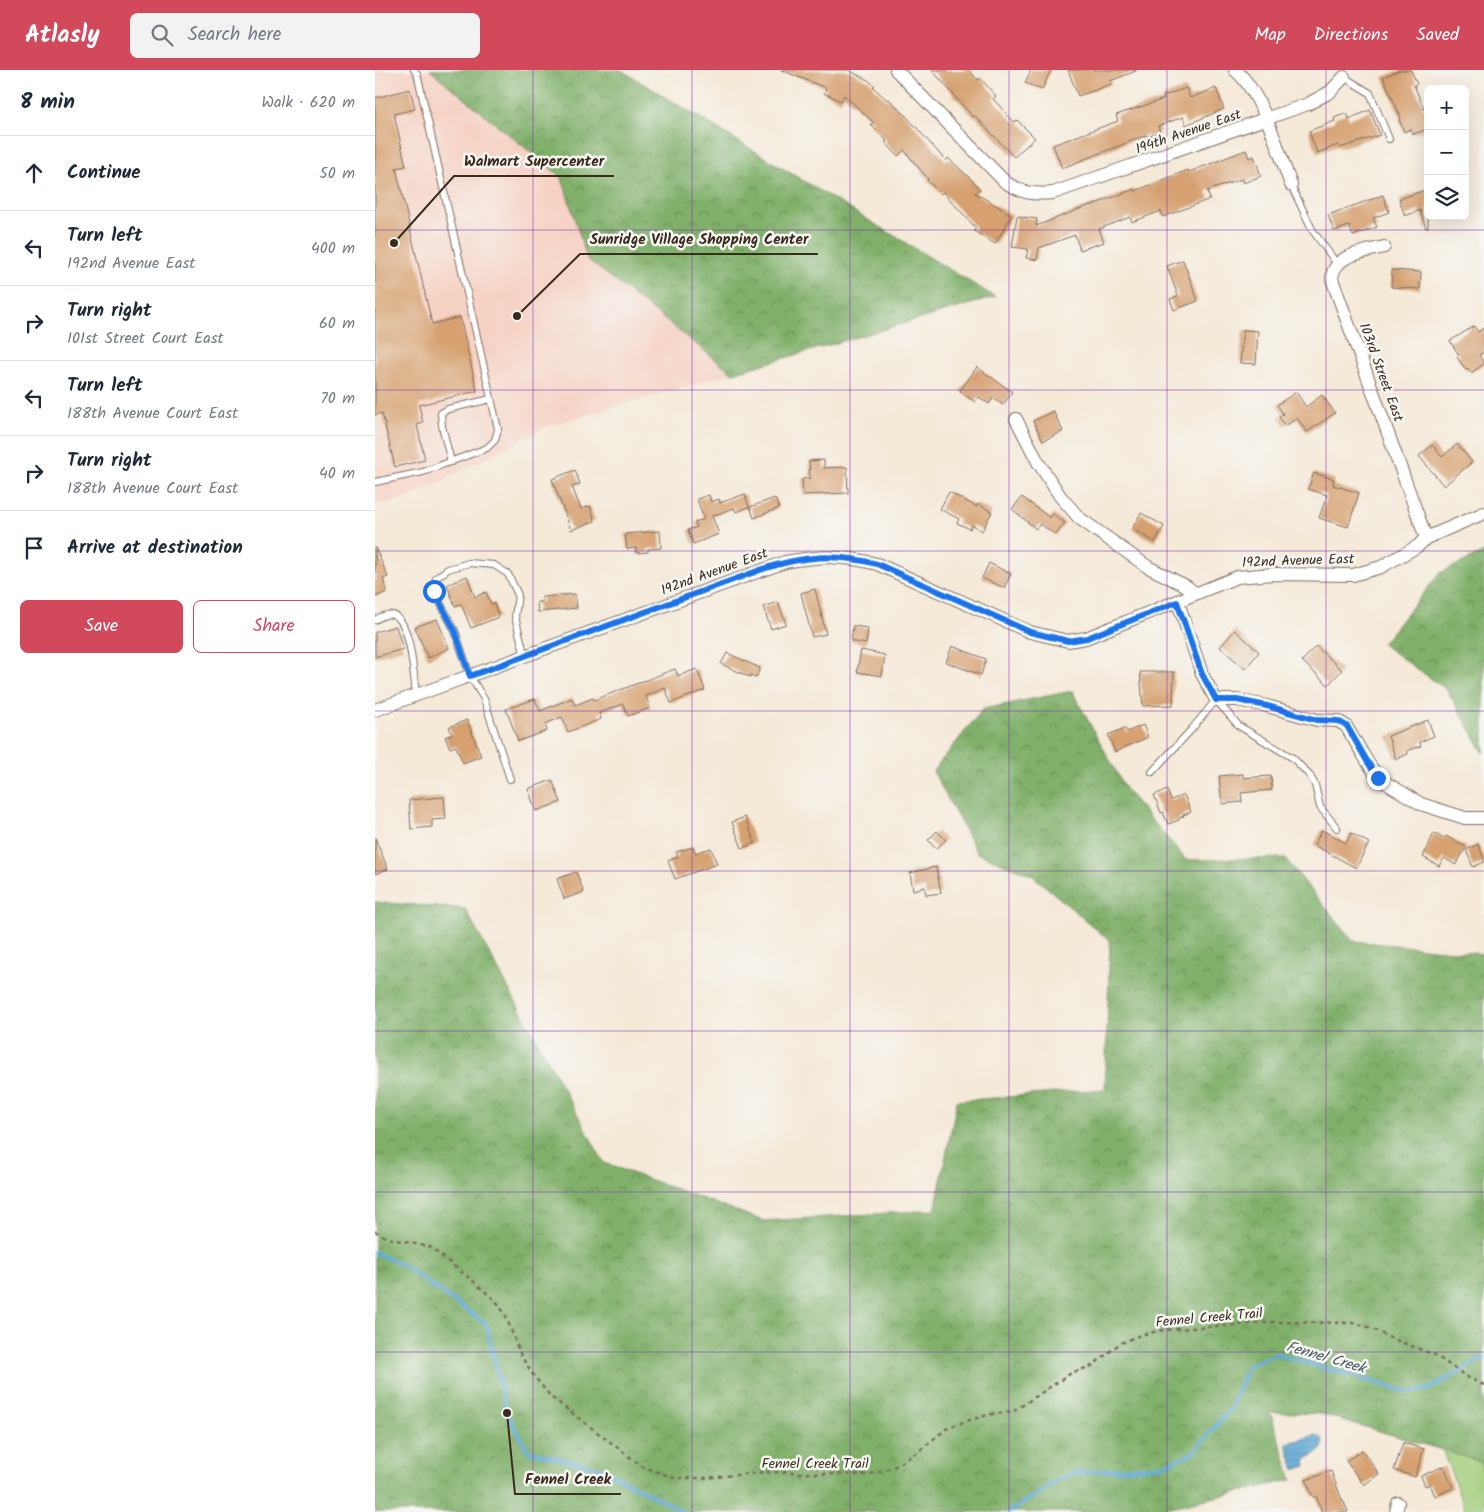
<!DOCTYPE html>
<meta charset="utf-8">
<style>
:root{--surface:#fff;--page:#f2f2f3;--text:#1f2937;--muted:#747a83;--line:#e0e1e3;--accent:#d1495b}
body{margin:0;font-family:Kalam,sans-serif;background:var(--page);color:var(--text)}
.controls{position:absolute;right:15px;top:15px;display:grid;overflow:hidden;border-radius:8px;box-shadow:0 5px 20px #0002}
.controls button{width:45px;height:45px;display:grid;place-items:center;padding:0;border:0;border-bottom:1px solid var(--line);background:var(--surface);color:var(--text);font:25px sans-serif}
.stop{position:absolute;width:15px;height:15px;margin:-11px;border:4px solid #1a73e8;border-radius:50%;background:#fff}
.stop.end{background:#1a73e8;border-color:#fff;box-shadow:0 1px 5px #0008}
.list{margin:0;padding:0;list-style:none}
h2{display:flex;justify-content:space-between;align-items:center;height:65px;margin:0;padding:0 20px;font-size:21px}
h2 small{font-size:16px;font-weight:400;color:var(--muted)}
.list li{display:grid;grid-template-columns:32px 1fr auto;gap:15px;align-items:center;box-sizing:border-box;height:75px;padding:0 20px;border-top:1px solid var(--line)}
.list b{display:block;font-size:19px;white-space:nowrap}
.list p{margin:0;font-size:16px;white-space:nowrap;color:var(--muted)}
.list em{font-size:16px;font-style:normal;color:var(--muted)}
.actions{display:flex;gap:10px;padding:15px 20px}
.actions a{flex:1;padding:11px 0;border:1px solid var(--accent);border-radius:8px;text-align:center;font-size:18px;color:var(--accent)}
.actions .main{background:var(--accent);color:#fff}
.icon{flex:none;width:28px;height:28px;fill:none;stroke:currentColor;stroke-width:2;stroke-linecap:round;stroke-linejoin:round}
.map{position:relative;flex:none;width:1109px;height:1442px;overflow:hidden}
header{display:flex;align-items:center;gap:30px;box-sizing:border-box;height:70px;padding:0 25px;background:var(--accent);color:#fff}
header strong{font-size:24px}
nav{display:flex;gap:28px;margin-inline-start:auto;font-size:18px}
.search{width:350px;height:45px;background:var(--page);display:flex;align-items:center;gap:12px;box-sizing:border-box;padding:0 18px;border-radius:8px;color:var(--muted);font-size:19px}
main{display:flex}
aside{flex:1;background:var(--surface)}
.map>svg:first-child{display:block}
.built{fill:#f6d2c4}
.forest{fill:url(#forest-crowns);stroke:#5e6d44}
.park{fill:#a1cd7a;stroke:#6e7c4c}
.water{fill:url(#water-rules);stroke:#4e6a7a}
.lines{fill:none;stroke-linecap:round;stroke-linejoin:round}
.stream{stroke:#60a9d7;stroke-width:4}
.building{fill:#d6a06f}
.lane-casing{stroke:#7c6d5f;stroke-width:8}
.street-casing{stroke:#7c6d5f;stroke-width:14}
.path{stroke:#7c6d5f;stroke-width:2.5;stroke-dasharray:4 4;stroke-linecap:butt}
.lane{stroke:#fff;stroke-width:6}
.street{stroke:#fff;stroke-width:12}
.route{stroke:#1a73e8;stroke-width:6}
.grid{fill:none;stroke:#7b2cbf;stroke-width:1;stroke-opacity:0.55}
.labels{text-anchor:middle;stroke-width:5;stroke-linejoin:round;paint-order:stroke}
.street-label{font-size:14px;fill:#3b2a1e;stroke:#f6f6f2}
.water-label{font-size:15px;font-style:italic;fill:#48565f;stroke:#f6f6f2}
.leader{fill:none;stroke:#3b2a1e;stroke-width:2}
.callout-dot{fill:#3b2a1e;stroke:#f6f6f2;stroke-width:2}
.callout-label{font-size:15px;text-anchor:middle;font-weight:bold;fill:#3b2a1e;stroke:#f6f6f2;stroke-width:5;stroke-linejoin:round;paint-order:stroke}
</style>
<header>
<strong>Atlasly</strong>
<div class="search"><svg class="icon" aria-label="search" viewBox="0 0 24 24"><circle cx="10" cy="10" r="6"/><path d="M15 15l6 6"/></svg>Search here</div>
<nav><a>Map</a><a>Directions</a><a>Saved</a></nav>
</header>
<main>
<aside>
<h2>8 min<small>Walk · 620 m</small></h2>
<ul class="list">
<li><svg class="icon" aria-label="ahead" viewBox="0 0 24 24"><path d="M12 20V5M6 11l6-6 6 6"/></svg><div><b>Continue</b></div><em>50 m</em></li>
<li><svg class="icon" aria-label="left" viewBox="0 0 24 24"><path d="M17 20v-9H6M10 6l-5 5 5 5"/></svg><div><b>Turn left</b><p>192nd Avenue East</p></div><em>400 m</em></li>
<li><svg class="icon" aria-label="right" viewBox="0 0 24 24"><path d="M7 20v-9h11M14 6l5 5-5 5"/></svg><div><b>Turn right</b><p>101st Street Court East</p></div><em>60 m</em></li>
<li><svg class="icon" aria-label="left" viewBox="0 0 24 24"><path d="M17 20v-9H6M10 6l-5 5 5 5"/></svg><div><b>Turn left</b><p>188th Avenue Court East</p></div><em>70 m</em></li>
<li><svg class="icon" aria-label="right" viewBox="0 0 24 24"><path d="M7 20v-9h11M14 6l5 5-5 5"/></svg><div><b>Turn right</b><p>188th Avenue Court East</p></div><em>40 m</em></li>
<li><svg class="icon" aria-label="arrive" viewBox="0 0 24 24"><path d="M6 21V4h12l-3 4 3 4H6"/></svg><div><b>Arrive at destination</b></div></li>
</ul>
<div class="actions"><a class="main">Save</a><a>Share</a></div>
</aside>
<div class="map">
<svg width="1109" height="1442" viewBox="0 0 1109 1442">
<defs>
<pattern id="forest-crowns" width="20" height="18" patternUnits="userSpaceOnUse" patternTransform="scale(1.25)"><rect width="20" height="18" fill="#80b06a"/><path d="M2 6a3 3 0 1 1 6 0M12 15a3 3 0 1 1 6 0" fill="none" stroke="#6a8f57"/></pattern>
<pattern id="water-rules" width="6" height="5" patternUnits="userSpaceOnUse" patternTransform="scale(1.25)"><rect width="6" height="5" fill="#60a9d7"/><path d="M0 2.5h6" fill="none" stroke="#508aae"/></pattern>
</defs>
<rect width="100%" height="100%" fill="#f6f6f2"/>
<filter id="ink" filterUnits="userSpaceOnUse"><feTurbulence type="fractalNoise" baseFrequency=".02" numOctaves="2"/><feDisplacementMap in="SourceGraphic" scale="10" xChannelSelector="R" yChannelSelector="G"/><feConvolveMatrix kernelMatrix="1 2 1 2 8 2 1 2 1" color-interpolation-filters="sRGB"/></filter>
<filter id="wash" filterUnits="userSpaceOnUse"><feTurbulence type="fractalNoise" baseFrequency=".0096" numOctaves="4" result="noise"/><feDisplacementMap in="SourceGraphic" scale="20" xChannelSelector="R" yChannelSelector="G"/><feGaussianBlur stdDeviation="1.12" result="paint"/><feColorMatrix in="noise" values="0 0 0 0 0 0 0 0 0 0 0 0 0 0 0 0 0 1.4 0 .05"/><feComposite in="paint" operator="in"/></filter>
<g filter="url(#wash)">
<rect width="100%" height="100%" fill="#f5e9d8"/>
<!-- built -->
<path class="built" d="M0,0H55L187,108L212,189L358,303L170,357L34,428L0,435Z"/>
<!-- forest -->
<path class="forest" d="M55,0H246L620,227L358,303L212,189L187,108Z
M1109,482V683L1072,620L1007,574L1065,503Z
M697,621L751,720L811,790L910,788L978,871L1109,884V1403L1104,1391L947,1344L895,1342L917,1410L774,1442H0V832L90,839L229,1093L389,1151L560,1140L582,1031L730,1019L735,871L657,805L602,783L558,701L608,639Z"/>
<!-- park -->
<path class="park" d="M1067,1379L1105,1392L1109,1403V1442H1091Z"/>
<!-- water -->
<path class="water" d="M940,1365C948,1366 950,1372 947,1380L930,1390L931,1396L920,1400L911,1374Z"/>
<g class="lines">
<!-- stream -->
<path class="stream" d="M0,1183L26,1194L111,1254L132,1343L153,1381L228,1399L309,1442
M634,1442L694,1404L788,1395L819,1382L856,1338L873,1295L901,1284L1033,1322L1054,1319L1109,1288"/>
</g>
<g id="blocks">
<!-- building -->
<path class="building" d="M406,0H473L493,10L500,16L498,17L512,30L514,29L531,46L571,91L573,88L596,109L605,119L600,123L637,145L620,174L599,161L601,158L568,122L566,124L552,110L553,109L529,80L523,86L510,72L512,71L496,55L498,52L469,25L466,31L449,23L451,18Z
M557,0H594L603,10L605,8L621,26L618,29L639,52L642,50L660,68L639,87L600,46L598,47Z
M656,0H676L667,20L650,13Z
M693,0H761V1L735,11L737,14L703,26Z
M1025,0H1036L1042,14L1039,15L1049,39L1053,38V59L1038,64L1036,59L1029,62L1024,49L1026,48L1008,7Z
M811,18L815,28L841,18L849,39L811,55L808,47L783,56L785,62L773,67L772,65L687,98L678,75L743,51L741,45L789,29L788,26Z
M35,19L40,39L19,44L31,96L21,98L57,254L85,247L102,321L44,335L48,353L42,355L50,390L20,397L7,343L0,345V28Z
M995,40L1005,65L965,78L963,75L942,83L934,61L960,51L959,48L972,43L974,49Z
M871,80L874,88L879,86L886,106L868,113L867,109L832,121L835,129L788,147L786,141L757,152L755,147L724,159L729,172L705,180L700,165L664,178L662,190L651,188L653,179L637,177L642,146L662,149L661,156L715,135V136L759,119L760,121L813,100L814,102Z
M1053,119V158H1051L1045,140L1030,146L1024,129Z
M1008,125L1014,142L998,148L1002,157L978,166L974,156L959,161L953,145Z
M808,190L823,231L799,240L795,229L803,226L792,196Z
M1017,200L1046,202L1045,219L1016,217Z
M1099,256L1103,262L1109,258V282L1104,285L1109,294L1096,303L1093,298L1091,300L1082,287L1084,285L1075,271Z
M868,260L883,261L881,294L865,293Z
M602,297L637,322L628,335L618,328L614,334L604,327L600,332L585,321Z
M921,322L931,337L947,325L960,343L932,362L922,348L910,356L904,347L908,344L902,335Z
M678,341L688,361L668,371L658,351Z
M1082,374L1097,392L1069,416L1044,386L1057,375L1067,387Z
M449,390V398L472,397L473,423L428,425L427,409L435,408L434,391Z
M200,400L205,414L197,417L206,439L215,436L220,451L196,460L177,409Z
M939,403L959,409L958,415L984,423L973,457L944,448L952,425L933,419Z
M574,422L602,437L603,434L617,442L607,461L597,455L595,459L582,453L584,449L565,439Z
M370,424L374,437L361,442L359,438L337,446L344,464L318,474L313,460L322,457L320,452L329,449L322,429L334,425L336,432L344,429L345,433Z
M647,427L675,448L678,444L690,453L681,465L665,454L661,459L637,439Z
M400,428L404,438L379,448L375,437Z
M766,443L789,456L780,472L757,459Z
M285,461L286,478L273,479V482L261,483V478L252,479L250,464Z
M0,477L13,507L8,509L12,522L0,527Z
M614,493L636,504L629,518L607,508Z
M92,506L100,527L111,522L116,534L119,533L124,547L96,558L86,534L80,536L72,515Z
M440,519L451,564L437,567L426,523Z
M200,524L202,538L163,542L162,532H167V527Z
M403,532L411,554L396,559L388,537Z
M62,549L74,578L53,588L40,557Z
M21,556L28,579L0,587V562Z
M478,556L493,558L491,574L476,571Z
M860,560L884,582L870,599L845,577Z
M577,576L611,589L606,605L571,592Z
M941,576L967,600L953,615L927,591Z
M486,580L510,585L507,606L482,602Z
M352,583L385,598L381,608L376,605L375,607L346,594Z
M300,599L303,606L322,599L330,620L296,633L290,618L271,626L275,638L253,646L248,634L224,643L226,649L193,662L187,647L170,654L172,661L143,671L131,639L160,629L165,641L197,628L200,635L218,628L219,630Z
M765,602H799L798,635L768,636Z
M92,650L106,686L88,693L81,676L75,678L70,667L77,664L74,657Z
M1053,650L1059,666L1045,672L1046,676L1032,681L1033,684L1021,689L1013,666Z
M768,655L773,667L740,682L733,665L750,658L752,662Z
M868,704V708L896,706L897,720L866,723L867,732L847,734L844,706Z
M177,710L186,732L161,741L153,719Z
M792,720L796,730L809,725L816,742L808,745L809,746L804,748V750L793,754L788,742L786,743L779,725Z
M69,727L71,749L57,750V757L36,759L34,730Z
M370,747L380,773L367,778L357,752Z
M947,760L971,773L976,763L994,773L981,798L939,775Z
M562,761L571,770L561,779L553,770Z
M1059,763L1069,769L1071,766L1091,777L1081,795L1069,788L1064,796L1048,787Z
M0,768L13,799L0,804Z
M1103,774L1109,788V792L1098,797L1091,780Z
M318,777L320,783L336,778L342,794L300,809L293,791L303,787L301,782Z
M561,797L566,823L551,825L550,817L538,820L535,803Z
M201,802L209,822L189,829L182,809Z
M1028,1373L1049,1379L1040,1407L1019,1400Z
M987,1380L1004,1404L989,1415L971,1391Z
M1069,1396L1078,1418L1060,1426L1055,1414L1050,1416L1046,1406Z
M956,1401L967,1430H968L973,1442H947L941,1426L938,1427L931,1410Z"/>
</g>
</g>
<g filter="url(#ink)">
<use href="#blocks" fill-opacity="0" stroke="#7c6d5f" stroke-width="1"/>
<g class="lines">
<defs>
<path id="lane" d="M969,7L995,23L1014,69
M916,115L938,161L962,194
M76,392L67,356L66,343L73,339L116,329
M0,412L48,402L112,378L120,370L123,359L42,3L39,0
M0,550C5,547 12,543 18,545C36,549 39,609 41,625
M777,702L816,660L841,630L864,656L918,688L935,706L940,715L945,737L962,758
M135,709L109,629L95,606L80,561L59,521L61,508L73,499L94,493L119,495L133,504L143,525L140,546L150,587"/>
<path id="street" d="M521,0L630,112C648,123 656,125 678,123L933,34L955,22L969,7
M860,0C887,22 904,83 916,115
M1009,177C990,182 958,184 957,209L1051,468
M641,349L663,392L685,426L704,448L773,497L811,516L820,523
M803,532L827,604L841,630H862L892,636L942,650L963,651L971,656L992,691L1003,708L1046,734L1090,748H1109
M0,640L410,492C444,486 468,485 502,494L655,562L693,571L711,568L862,507L898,504L978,505L1006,497L1043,476L1051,468L1109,443
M1021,1442L1023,1433"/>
</defs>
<!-- lane casing -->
<use href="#lane" class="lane-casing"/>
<!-- street casing -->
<use href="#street" class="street-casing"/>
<!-- path -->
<path class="path" d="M0,1161L12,1168L55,1177L98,1211L121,1231L130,1244L146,1286L159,1306L176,1327L268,1397L300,1408H330L391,1402L492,1405L519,1397L544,1381L571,1359L591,1351L617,1344L639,1341L696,1303L717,1296L744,1274L765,1265L788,1260L901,1252L980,1253L998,1259L1013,1267L1060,1285L1092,1307L1109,1315"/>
<!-- lane -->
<use href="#lane" class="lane"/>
<!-- street -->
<use href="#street" class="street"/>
</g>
</g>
<g class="lines" filter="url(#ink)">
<!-- route -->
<path class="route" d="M59,521L80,561L95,606L388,499C428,486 460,483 502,494L655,562L693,571L712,568L802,532L827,604L841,630H862L892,636L942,650L963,651L972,656L992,691L1003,708"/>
</g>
<!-- grid -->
<path class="grid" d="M158,0V1442M317,0V1442M475,0V1442M634,0V1442M792,0V1442M951,0V1442M0,160H1109M0,320H1109M0,481H1109M0,641H1109M0,801H1109M0,961H1109M0,1122H1109M0,1282H1109"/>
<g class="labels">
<!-- street labels -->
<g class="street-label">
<text transform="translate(813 61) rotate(-19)" y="5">194th Avenue East</text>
<text transform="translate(1007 302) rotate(70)" y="5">103rd Street East</text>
<text transform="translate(923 490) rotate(-2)" y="5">192nd Avenue East</text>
<text transform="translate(339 501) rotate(-20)" y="5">192nd Avenue East</text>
<text transform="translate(834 1247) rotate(-5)" y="5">Fennel Creek Trail</text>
<text x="440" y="1398">Fennel Creek Trail</text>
</g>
<!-- water labels -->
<g class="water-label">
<text transform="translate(951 1287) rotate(16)" y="5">Fennel Creek</text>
</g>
</g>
<!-- callouts -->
<path class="leader" d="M19 173L79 106H239M142 246L205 184H443M132 1343L140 1424H246"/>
<g class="callout-dot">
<circle cx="19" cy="173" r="5"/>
<circle cx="142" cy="246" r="5"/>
<circle cx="132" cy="1343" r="5"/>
</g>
<g class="callout-label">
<text x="159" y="96">Walmart Supercenter</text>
<text x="324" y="174">Sunridge Village Shopping Center</text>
<text x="193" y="1414">Fennel Creek</text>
</g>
</svg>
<div class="controls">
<button>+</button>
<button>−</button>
<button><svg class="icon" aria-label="layers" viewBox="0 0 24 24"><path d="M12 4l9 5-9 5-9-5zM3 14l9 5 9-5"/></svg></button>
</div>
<div class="stop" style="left:59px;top:521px"></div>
<div class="stop end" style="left:1003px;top:708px"></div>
</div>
</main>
